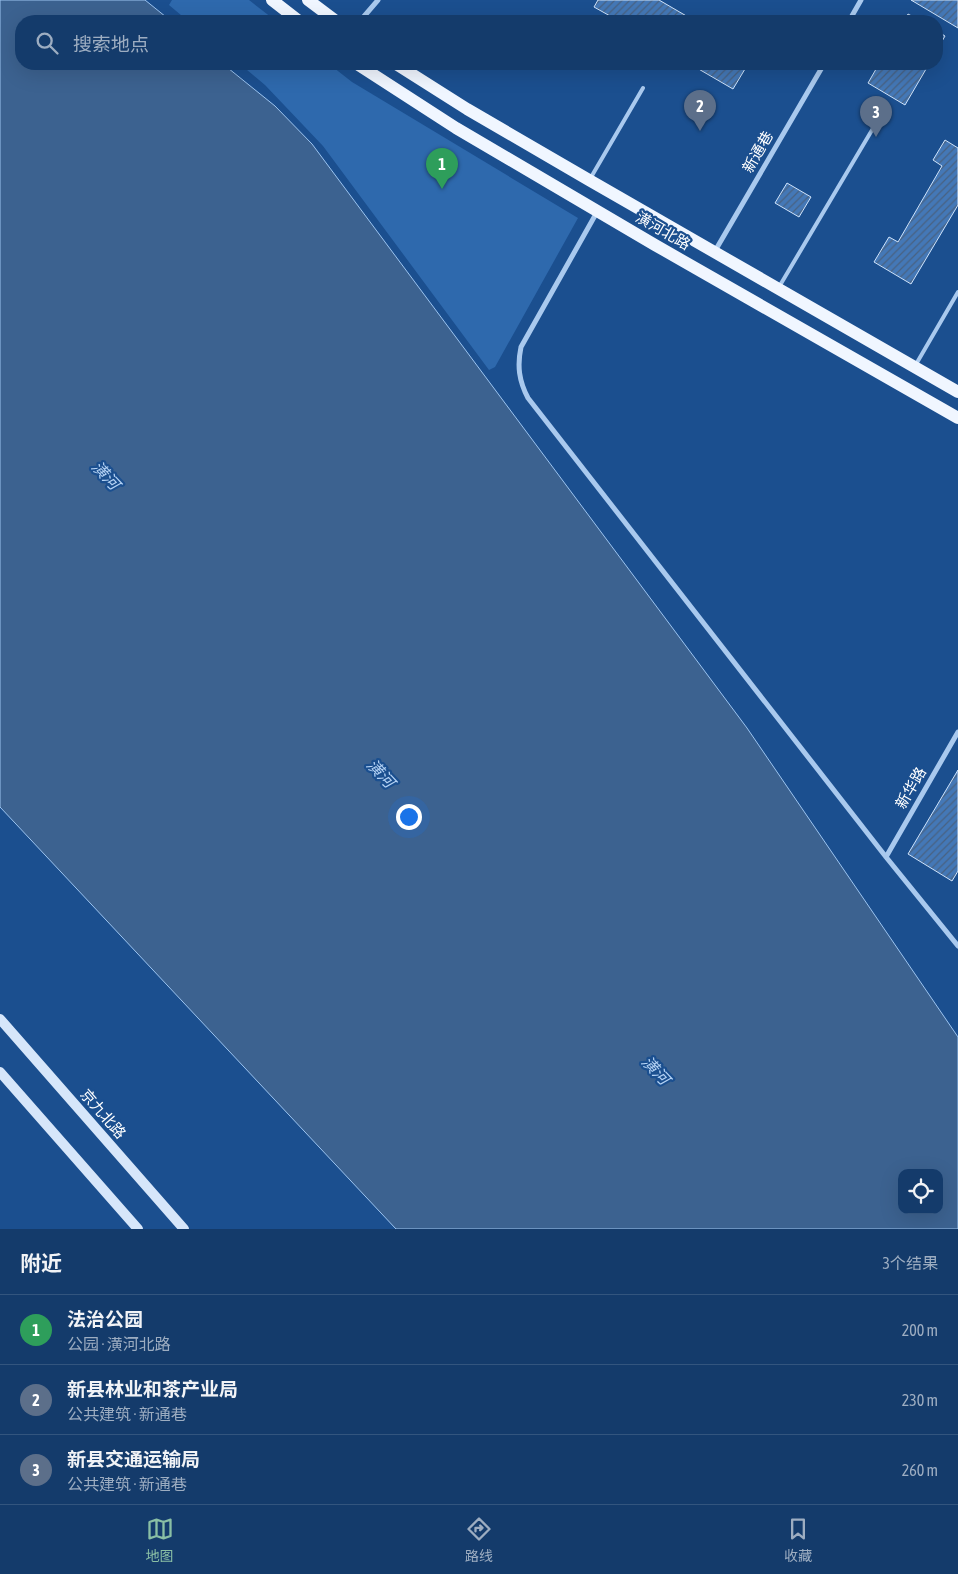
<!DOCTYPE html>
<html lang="zh">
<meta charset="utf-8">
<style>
:root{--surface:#143b6b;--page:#1d4271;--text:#f1f3f6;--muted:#9dadc1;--line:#33557e;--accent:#8abfa5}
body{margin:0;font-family:"Asap Condensed","Noto Sans SC",sans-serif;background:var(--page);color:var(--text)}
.controls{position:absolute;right:15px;bottom:15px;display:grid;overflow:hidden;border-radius:10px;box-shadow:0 5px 20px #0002}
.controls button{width:45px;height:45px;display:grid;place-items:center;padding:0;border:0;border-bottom:1px solid var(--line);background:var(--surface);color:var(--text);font:25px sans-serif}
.you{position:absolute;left:408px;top:816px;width:18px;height:18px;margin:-12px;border:4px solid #fff;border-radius:50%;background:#1a73e8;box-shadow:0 0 0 8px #1a73e833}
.badge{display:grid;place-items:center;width:32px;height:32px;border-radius:50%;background:var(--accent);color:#fff;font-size:16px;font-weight:700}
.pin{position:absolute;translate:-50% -41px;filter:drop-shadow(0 1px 2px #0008)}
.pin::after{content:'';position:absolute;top:26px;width:18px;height:15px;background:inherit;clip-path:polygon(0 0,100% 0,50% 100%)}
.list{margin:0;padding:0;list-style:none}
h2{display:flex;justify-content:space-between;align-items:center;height:65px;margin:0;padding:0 20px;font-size:21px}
h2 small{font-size:16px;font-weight:400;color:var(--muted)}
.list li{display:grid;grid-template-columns:32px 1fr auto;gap:15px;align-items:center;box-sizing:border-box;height:70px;padding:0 20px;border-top:1px solid var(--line)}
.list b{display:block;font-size:19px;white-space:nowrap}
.list p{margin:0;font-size:16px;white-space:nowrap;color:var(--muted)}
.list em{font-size:16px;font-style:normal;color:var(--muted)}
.icon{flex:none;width:28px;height:28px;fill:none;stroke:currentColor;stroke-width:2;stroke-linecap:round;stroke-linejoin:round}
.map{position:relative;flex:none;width:958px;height:1229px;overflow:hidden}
.search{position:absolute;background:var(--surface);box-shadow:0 5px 20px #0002;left:15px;right:15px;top:15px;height:55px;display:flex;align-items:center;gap:12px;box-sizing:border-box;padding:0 18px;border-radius:20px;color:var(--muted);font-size:19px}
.sheet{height:275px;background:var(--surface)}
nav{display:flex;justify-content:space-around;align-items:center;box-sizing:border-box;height:70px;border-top:1px solid var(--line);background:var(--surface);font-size:14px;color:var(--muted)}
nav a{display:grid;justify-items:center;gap:2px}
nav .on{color:var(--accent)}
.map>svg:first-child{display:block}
.park{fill:#2e69ad}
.water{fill:#3c6290;stroke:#9cc4f0;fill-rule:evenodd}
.building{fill:url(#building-hatch);stroke:#cfe3fa}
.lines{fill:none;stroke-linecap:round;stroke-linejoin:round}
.lane{stroke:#a9c9ee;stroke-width:4}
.street{stroke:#a9c9ee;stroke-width:5}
.secondary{stroke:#d6e6fa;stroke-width:10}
.primary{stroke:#f0f6ff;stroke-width:12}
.labels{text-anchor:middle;stroke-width:4.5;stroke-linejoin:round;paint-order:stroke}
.street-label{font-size:15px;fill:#fff;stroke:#1b4f8f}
.water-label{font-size:16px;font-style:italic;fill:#b5d3f5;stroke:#1b4f8f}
</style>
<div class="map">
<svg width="958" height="1229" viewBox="0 0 958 1229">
<defs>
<pattern id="building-hatch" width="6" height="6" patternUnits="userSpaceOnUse" patternTransform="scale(1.25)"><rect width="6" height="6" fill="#4478b7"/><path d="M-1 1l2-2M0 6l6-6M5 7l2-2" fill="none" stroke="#486282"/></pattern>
</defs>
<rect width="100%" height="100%" fill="#1b4f8f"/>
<!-- park -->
<path class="park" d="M172,0H249L276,21H188L169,5Z
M240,64H329L352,82L578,218L495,367L489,370L323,146L265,85Z"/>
<!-- water -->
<path class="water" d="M0,0H145L171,21H21V64H223L275,106L312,144L747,728L958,1037V1229H396L0,807ZM902,1173H939V1210H902Z"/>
<!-- building -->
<path class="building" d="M598,0H659L695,21H619L594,7Z
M911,0H958V28Z
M908,14L921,21H904Z
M937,31L945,36L937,50Z
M690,64H748L733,89Z
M879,64H929L905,105L868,83Z
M945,140L958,148V205L911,284L874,262L889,237L898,242L942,166L933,160Z
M787,183L811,197L799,217L775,203Z
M958,770V871L952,881L908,854Z"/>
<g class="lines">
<!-- lane -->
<path class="lane" d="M590,179L643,88
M779,287L875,125
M915,366L958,292"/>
<!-- street -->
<path class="street" d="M360,21L378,0
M849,21L861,0
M597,212L521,347C517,366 519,381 528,398L886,857L958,946
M715,251L824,64
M886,857L958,732"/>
<!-- secondary -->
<path class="secondary" d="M0,1019L184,1229
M0,1072L138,1229"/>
<!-- primary -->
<path class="primary" d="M272,0L299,21
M308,0L336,21
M357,64L456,128L655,245L958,418
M396,64L467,109L589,180L958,392"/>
</g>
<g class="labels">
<!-- street labels -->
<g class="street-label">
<text transform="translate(758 152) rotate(-60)" y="5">新通巷</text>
<text transform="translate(663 231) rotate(30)" y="5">潢河北路</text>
<text transform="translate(911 788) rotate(-60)" y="5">新华路</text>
<text transform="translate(103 1114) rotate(49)" y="5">京九北路</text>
</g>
<!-- water labels -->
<g class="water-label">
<text transform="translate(106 475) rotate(47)" y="6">潢河</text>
<text transform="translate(381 773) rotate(47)" y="6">潢河</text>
<text transform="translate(656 1070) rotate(47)" y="6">潢河</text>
</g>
</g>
</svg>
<div class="controls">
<button><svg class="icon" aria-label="locate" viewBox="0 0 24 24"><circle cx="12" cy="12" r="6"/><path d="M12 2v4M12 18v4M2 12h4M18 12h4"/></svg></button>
</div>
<div class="you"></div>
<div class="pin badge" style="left:442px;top:189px;background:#2e9e5b">1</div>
<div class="pin badge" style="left:700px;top:131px;background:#5c6f8a">2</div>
<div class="pin badge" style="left:876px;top:137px;background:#5c6f8a">3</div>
<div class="search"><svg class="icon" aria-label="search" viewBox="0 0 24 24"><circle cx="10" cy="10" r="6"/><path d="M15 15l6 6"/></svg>搜索地点</div>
</div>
<section class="sheet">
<h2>附近<small>3个结果</small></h2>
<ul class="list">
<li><span class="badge" style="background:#2e9e5b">1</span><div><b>法治公园</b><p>公园 · 潢河北路</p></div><em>200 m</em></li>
<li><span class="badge" style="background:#5c6f8a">2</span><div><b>新县林业和茶产业局</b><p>公共建筑 · 新通巷</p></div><em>230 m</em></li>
<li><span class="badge" style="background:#5c6f8a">3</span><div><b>新县交通运输局</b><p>公共建筑 · 新通巷</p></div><em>260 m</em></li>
</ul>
</section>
<nav>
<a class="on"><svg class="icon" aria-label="map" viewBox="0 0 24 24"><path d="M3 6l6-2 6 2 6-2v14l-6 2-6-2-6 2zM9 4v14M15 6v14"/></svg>地图</a>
<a><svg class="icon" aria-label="directions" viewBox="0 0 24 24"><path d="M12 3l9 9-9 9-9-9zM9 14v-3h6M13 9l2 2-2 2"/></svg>路线</a>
<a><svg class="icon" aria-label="saved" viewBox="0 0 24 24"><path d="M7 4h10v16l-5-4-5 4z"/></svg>收藏</a>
</nav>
